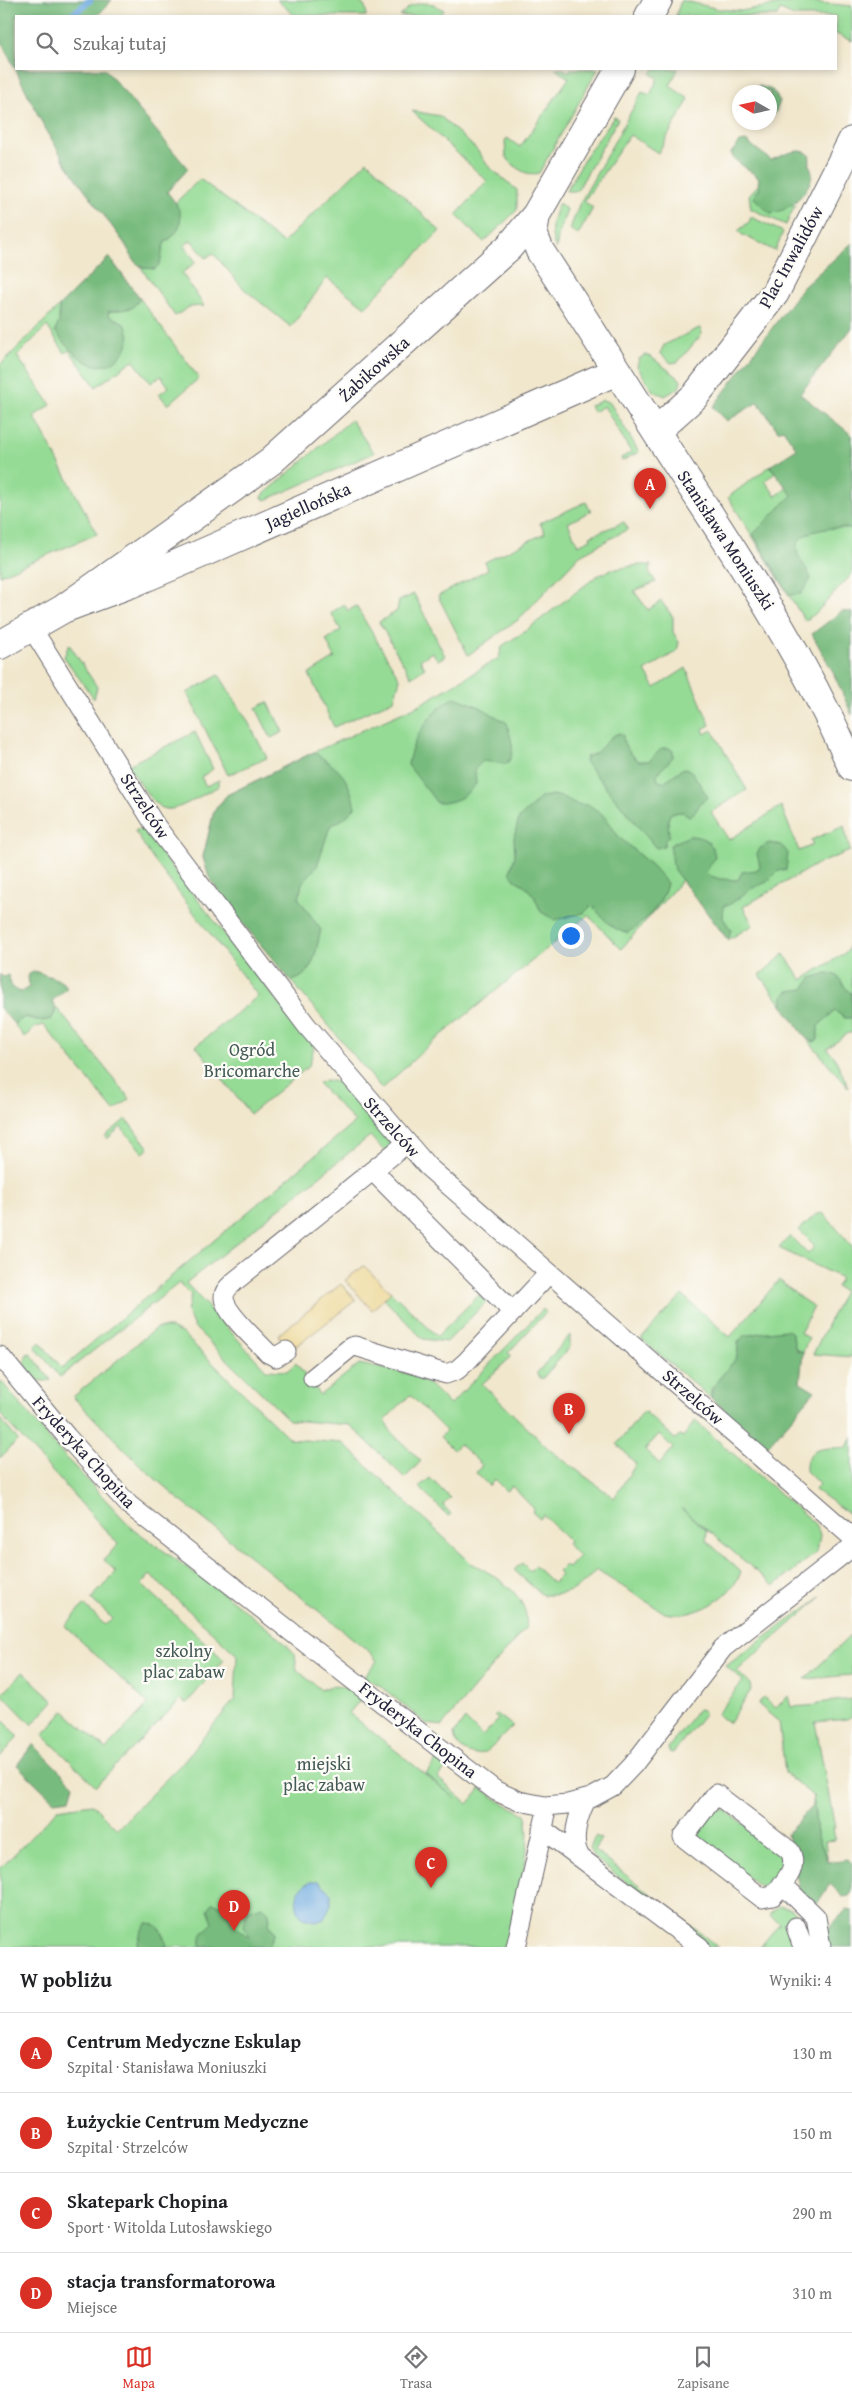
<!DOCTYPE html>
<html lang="pl">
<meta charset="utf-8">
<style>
:root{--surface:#fff;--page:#f2f2f2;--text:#202124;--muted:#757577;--line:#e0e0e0;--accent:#d93025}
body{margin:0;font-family:"Gentium Book Plus",serif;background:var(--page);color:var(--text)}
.compass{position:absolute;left:732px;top:85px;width:45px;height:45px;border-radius:50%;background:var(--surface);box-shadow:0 2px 8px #0003;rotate:279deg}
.you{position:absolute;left:570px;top:935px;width:18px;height:18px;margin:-12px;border:4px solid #fff;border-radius:50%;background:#1a73e8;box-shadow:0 0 0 8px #1a73e833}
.badge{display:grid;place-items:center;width:32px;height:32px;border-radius:50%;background:var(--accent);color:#fff;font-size:16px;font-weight:700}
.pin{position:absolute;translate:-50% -41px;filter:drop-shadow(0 1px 2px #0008)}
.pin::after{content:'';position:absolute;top:26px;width:18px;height:15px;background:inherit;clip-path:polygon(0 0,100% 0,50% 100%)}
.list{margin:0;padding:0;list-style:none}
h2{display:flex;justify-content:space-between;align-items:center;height:65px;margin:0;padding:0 20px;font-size:21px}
h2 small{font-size:16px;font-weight:400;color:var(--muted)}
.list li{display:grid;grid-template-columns:32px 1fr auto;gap:15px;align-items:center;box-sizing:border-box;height:80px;padding:0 20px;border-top:1px solid var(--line)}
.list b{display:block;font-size:19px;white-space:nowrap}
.list p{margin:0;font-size:16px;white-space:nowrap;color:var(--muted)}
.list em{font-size:16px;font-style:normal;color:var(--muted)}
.icon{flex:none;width:28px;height:28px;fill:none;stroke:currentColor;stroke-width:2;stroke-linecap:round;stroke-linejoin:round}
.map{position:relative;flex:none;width:852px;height:1947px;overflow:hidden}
.search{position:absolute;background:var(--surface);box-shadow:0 2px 8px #0003;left:15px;right:15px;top:15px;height:55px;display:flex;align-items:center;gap:12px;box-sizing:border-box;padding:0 18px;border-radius:0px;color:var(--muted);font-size:19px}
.sheet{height:385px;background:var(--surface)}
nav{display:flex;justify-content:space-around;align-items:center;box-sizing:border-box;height:70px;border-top:1px solid var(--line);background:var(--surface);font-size:14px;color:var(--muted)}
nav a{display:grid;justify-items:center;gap:2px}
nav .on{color:var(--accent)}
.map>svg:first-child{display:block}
.green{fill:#95db95;stroke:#5c7e68;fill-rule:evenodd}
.forest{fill:#78bb7e;stroke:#4d6e5c}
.sand{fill:#eeda9e;stroke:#887e6c}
.water{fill:#6fabe0;stroke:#48668e}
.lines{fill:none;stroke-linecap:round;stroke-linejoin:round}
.stream{stroke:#6fabe0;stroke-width:7}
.street-casing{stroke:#6a676e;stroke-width:21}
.secondary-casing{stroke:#6a676e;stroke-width:30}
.street{stroke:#fff;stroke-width:19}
.secondary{stroke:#fff;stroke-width:28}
.labels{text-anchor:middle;stroke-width:4.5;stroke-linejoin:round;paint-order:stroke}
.street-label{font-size:18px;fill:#22223b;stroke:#fdfcf7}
.park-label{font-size:18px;fill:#445a56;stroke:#fdfcf7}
</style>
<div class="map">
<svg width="852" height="1947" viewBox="0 0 852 1947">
<rect width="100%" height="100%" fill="#fdfcf7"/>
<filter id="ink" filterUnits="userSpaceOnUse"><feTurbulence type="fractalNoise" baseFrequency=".02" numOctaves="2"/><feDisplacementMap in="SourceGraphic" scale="10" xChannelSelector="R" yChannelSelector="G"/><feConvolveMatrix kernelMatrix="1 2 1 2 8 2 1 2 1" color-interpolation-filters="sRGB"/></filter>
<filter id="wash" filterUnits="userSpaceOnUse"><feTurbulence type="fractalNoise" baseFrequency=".0096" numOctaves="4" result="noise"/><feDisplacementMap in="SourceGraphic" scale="20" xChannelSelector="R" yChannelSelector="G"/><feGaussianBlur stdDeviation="1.12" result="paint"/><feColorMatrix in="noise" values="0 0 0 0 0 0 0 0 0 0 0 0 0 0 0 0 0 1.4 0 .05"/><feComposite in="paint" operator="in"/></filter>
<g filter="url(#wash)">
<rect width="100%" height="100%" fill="#f1e7cd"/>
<!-- green -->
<path class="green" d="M277,0H357C363,4 368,8 366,16H295Z
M681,0L719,9L741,11L799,1L852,6V41L836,34V16H794L780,10L777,16H676Z
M421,3L433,4L444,10L440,16H400L410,6Z
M555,69H563L569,72L571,69H598L539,173C525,177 515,167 506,157L505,141L507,138L520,147L569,78Z
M654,69H678L670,86L689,99L658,153L630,135L584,201L593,208L578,235L570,229L579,205L642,92L650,95L658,78L651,74Z
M412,111L440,116L477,150L488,166L517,190V210L484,242L456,215L487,181Z
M614,117L618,119L577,191H566L586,156Z
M367,161L440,231L365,307L327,278L291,327L244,289L213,253L206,258L191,240L184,246L196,262L182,273L204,306L189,307L175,316L140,266L144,268L159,264L164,244L174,235L179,224L176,202L200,179L283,243Z
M758,185L795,205L786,225L751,209L749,195Z
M559,203L567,210L559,232L556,249C549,231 551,221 559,203Z
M751,217L783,232L775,251L741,234L738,231L749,222Z
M109,257L199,378L168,405L159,394L169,387L161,376L151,383L133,360L96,387L69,350L65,353L47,326L17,356L51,405L34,416L97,534L0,575V365Z
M699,328L701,329L702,334L678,362L671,363L660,353L664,345Z
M645,355L651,357L679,378L681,381L679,388L665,396L653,391L637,366L639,359Z
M603,400L610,403L639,452L622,461L621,458L631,452L604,406L593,412L590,406Z
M351,420L374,453L266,500L262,498L263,495Z
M852,435V574L815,614L805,621L728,497L770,466L775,472L765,481L776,496L787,488L792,494Z
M586,502L591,511L568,523L578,545L591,539L590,536L624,522L628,529L580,555L518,620L468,655L438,596L488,569L485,562L545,533L540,523Z
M638,565H651L649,572L656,582L634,591L648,610L661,601L673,617V632L679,642L677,651L645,671L655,688L686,668L710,725L703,729L705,734L712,730L715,735L747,790L711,812L729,840L781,806L799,851L813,845L811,840L844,826L850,851L815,865L743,907L753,925L728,940L682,880L621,949L588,915L426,1048L382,1089L230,908L209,877L203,857L214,811L227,795L314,752L419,705L499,658L502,646L524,632L597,576L611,570Z
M414,594L445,656L438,660L432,652L420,660L425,668L411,677L379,622L397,611L399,601Z
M344,604L348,611L356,606L400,679L394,700L334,727L309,674L335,658L326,640L341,630L331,613Z
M69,644L97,687L94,699L64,657Z
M219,675L246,718L267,758L228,775L187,693Z
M268,702L283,732L271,738L256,708Z
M195,732L213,769L201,777L206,786L219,780V786C162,817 165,823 128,765Z
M141,828L314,1047L309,1066L250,1114L196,1046L258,996L152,858L135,831Z
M852,927V1033H848L827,1049L834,1056L849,1088L807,1039L760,975L784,954L802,980L848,951Z
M56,1007L130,1099L114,1111L44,1025L36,1027L24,1037L14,1024L24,1017L37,1020L55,1014Z
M326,1080L343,1083L393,1144L385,1152L370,1136L186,1283L266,1370L287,1371L296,1363L320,1395L359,1364L414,1375L431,1386L450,1405L543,1309L546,1312L508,1353L512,1356L482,1384L550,1450L614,1498L636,1464L617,1444L644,1411L675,1439L680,1435L683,1437L695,1421L815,1524L820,1535L817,1552L774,1586L681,1508L707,1531L706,1540L741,1572C731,1599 693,1620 665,1613L596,1570C581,1589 566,1596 542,1595L514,1570L522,1563L530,1571L535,1566L553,1583L561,1575L558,1572L565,1565L568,1568L579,1556L567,1544L569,1541L543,1515L540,1519L532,1512L534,1509L512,1486L506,1491L495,1480L489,1486L476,1473L482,1465L459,1444L453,1450L440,1437L446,1431L410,1395L385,1420L391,1432L421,1461L405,1478L350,1425L289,1420L194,1327L187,1311L191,1295L179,1283L60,1377L35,1347L40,1342L62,1368L355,1122L318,1083ZM659,1434L673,1448L660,1464L645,1450Z
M126,1119L149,1148L143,1153L121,1127L107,1139L105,1136Z
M823,1213L852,1246V1357L813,1354L844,1291L836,1287L841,1278L779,1248L790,1236L808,1254L815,1246L799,1230L815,1215Z
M779,1280L802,1299L814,1307L800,1333L809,1338L803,1352C794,1349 792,1345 793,1336C771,1329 759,1332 738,1342V1356L711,1389V1397L718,1404L641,1339L682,1295L730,1337Z
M391,1292L437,1336L479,1295L487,1301L447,1342L423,1339L384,1299Z
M156,1328H171L183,1334L290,1439L343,1443L471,1563C495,1575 531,1596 526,1627L442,1726L427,1724L379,1685L363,1677L377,1661L371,1653L181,1501L142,1467L73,1397Z
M570,1335V1347L542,1379L536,1374Z
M30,1353L51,1380C32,1385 21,1371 27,1354Z
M0,1380L56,1447L132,1528L228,1597L281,1639L295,1654L297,1670L321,1690C335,1682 351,1688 362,1698L349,1713L456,1799L426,1774L440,1755L449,1764L438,1778L468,1804L481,1788L499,1801L525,1814C536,1845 512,1913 506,1947H0V1869L58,1809L92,1804L117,1829L182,1763L235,1699L237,1655L150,1575L142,1584L224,1660L186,1704L181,1699L96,1786L43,1735L64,1711L106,1749L148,1704L65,1626L84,1605L105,1625L112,1618L91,1599L116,1572L104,1560L118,1544L0,1414Z
M0,1419L18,1440L0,1458Z
M852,1437V1516L815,1490L819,1484L806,1471C806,1468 806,1461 807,1460C812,1445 835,1449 847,1447Z
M430,1478L450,1498L443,1505L451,1514L448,1516L419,1487Z
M821,1597L737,1671L750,1684L751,1690L729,1723L717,1714L743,1681L726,1666Z
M852,1634V1675L805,1679Z
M23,1672L54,1701L32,1725L2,1694Z
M788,1696L791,1707L818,1705V1703L852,1699V1716L847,1719L815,1722L835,1828H833L835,1840L825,1841L828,1862L817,1834L813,1796L785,1773L779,1722L758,1704L764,1697L776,1708Z
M698,1709L703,1710L704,1714L673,1753L669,1752L668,1748Z
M497,1714L513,1726C505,1733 498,1742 490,1749C474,1761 456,1751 454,1734L465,1719L482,1736L498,1720L494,1716Z
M4,1721L18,1736L0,1758V1725Z
M719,1809L725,1810L779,1851L783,1864L769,1884L759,1886L699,1839C698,1828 709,1813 719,1809Z
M596,1836L601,1839L594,1850L718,1947H711L593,1857L589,1847Z
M779,1906L792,1909L803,1922L795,1947H760L780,1923L769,1915Z"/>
<!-- forest -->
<path class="forest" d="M0,0H112L97,16H16V69H105L188,169L167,192C178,205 188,219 173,236C170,239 166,240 164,244C161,252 163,263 155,269L144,268L135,262L125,244L66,164L40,119L0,38Z
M760,86L772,90L780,101L776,112L770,119V92H744Z
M746,141L771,160C781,157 794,148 805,152C812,154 809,160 810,165C810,168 812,170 812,173C812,190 787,214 770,213L754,198L755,193L760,189L758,183L759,178L734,159L731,153L740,142Z
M852,243V328L800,394L852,435V529C838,526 792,529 797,551C799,561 808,569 811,579L801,594L789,595L753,534L792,495L770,466L797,449L783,429L778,431L758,402L727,421L713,407L802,288Z
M109,257L140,299L132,308L108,312L109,316C113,319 119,319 122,322C141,339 116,371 95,365C78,361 65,344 55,331L59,322V306Z
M842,611L852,612V715L832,670L812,634Z
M455,697L480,707L507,723C510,738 518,753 506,764L483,761L475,769L476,784C464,798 455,803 437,803L408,765C411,740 432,708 455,697Z
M619,733L623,735C622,745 631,755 639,761H649L662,748H669L673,751V757L657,774L658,781L664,782L682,769L686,768L692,772L708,797L702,801L695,812L689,816L683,812L671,813L668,819L669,836L665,840L664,846L656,848L585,762L586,757C603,753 604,738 619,733Z
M314,752C340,770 348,775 355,807L345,818L330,826L317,866L302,883L299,899L321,930C315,951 315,976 291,981L230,908L209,877L203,857L214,811L227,795Z
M553,795L565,798L576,804L589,805L602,814L619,837L652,866L667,883C663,904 645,922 627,933C610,929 603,918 592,905L584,913L555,920L541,912L534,896L524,885L515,880L510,872L515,856L514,838L519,818L542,797Z
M689,836C704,836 713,842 715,857L705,874L720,879L738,880L742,872L757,870L760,866L757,854L759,849L769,843L781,845L788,853L786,870L778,871L767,882L751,889L729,905H724L723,918L731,930L728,940L674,870L670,845Z
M34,971L57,979L66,985V989L52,1001L56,1007L52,1019L42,1021L25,1017L14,1024L0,1008V974L3,977L8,975L12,988L21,992L29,987L28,975Z
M827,973C842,973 841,987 852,994V1018H845L835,1011L818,1026V1040L814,1042L807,1039L782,1005L783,996L788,991L804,989L811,978Z
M788,1330L792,1333L796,1350L803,1352L800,1382L815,1391L767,1447L718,1404L711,1397C711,1382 729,1370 736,1358C740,1351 735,1342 743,1337C747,1334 782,1330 788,1330Z
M33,1744L74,1785L70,1799L54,1801L17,1765Z
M813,1796L817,1834L828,1862L848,1859L852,1863V1892L849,1896L843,1897L830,1884L818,1902L814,1904L800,1892L787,1834L812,1806Z
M213,1902L225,1908L232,1924L250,1938L244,1926L247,1911L262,1906C269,1910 271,1916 269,1924L275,1933L268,1947H201C200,1931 204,1932 213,1923L208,1910Z
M847,1909L852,1910V1947H828L826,1931Z
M147,1923C161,1923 165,1936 167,1947H137L141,1931Z"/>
<!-- sand -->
<path class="sand" d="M364,1266L391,1292L372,1310L345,1280Z
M341,1284L356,1300L290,1351L278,1335Z"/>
<!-- water -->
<path class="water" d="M311,1881H319L331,1894V1904L324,1919L317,1922L303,1918C292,1904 295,1889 311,1881Z"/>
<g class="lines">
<!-- stream -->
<path class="stream" d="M71,16L90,0"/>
</g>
</g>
<g filter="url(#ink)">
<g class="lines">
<defs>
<path id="street" d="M31,627L155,825L307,1026L428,1167L852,1537
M373,1171L513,1312
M286,1351L276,1357L268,1353C257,1341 224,1312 224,1297C224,1290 230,1286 235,1281L407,1143
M0,1356L67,1437L129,1505L436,1745L496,1791L519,1801L545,1806L568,1804L591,1798L613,1786L633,1765L723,1648L852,1547
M313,1378L351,1347L355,1346L446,1374L457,1370L467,1361L549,1273
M716,1794L790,1851C799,1869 784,1882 773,1896L762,1898L683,1837Z
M542,1829L700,1947
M580,1857C570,1840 578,1816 586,1800
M782,1884L816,1917L821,1947
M796,1927L803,1947
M516,1947L545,1819"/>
<path id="secondary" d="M649,16L658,0
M536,215L533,233L540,251C592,330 641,410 693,489C752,579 809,668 852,767
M656,431L695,396L775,293L852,141
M63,609L271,461L509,247L536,215L620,69
M0,645L63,609L130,584L198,555L617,371"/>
</defs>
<!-- street casing -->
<use href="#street" class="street-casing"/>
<!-- secondary casing -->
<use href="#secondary" class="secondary-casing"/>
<!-- street -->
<use href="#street" class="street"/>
<!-- secondary -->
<use href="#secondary" class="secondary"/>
</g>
</g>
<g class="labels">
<!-- street labels -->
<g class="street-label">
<text transform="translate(791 257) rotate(-61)" y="6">Plac Inwalidów</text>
<text transform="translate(374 369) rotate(-42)" y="6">Żabikowska</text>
<text transform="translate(308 506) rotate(-24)" y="6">Jagiellońska</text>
<text transform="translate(726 540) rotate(57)" y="6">Stanisława Moniuszki</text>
<text transform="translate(145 806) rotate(57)" y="6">Strzelców</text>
<text transform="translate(392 1127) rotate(48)" y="6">Strzelców</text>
<text transform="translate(693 1397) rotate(41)" y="6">Strzelców</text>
<text transform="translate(84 1452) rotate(48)" y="6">Fryderyka Chopina</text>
<text transform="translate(418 1730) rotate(38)" y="6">Fryderyka Chopina</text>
</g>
<!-- park labels -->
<g class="park-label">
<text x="252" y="1056">Ogród<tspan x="252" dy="21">Bricomarche</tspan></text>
<text x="184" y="1657">szkolny<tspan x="184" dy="21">plac zabaw</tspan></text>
<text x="324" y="1770">miejski<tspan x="324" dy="21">plac zabaw</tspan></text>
</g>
</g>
</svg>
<svg class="compass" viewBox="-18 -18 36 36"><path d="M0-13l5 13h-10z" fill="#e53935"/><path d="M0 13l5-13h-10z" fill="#757577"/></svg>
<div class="you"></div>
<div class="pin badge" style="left:650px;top:509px">A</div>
<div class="pin badge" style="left:569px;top:1434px">B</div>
<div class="pin badge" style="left:431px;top:1888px">C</div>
<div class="pin badge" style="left:234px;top:1931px">D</div>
<div class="search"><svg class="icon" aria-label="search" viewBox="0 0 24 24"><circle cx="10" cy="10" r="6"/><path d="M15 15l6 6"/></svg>Szukaj tutaj</div>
</div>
<section class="sheet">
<h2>W pobliżu<small>Wyniki: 4</small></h2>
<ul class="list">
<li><span class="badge">A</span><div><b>Centrum Medyczne Eskulap</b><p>Szpital · Stanisława Moniuszki</p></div><em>130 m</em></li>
<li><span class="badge">B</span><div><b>Łużyckie Centrum Medyczne</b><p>Szpital · Strzelców</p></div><em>150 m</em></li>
<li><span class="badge">C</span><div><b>Skatepark Chopina</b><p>Sport · Witolda Lutosławskiego</p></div><em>290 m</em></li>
<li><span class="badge">D</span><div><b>stacja transformatorowa</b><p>Miejsce</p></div><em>310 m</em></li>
</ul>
</section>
<nav>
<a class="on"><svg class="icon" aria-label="map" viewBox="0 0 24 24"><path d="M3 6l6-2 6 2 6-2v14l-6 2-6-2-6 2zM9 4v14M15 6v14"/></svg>Mapa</a>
<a><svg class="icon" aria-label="directions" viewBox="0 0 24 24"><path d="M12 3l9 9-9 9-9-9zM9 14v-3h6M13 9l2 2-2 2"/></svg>Trasa</a>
<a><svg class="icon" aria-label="saved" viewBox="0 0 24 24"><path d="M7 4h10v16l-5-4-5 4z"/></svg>Zapisane</a>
</nav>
